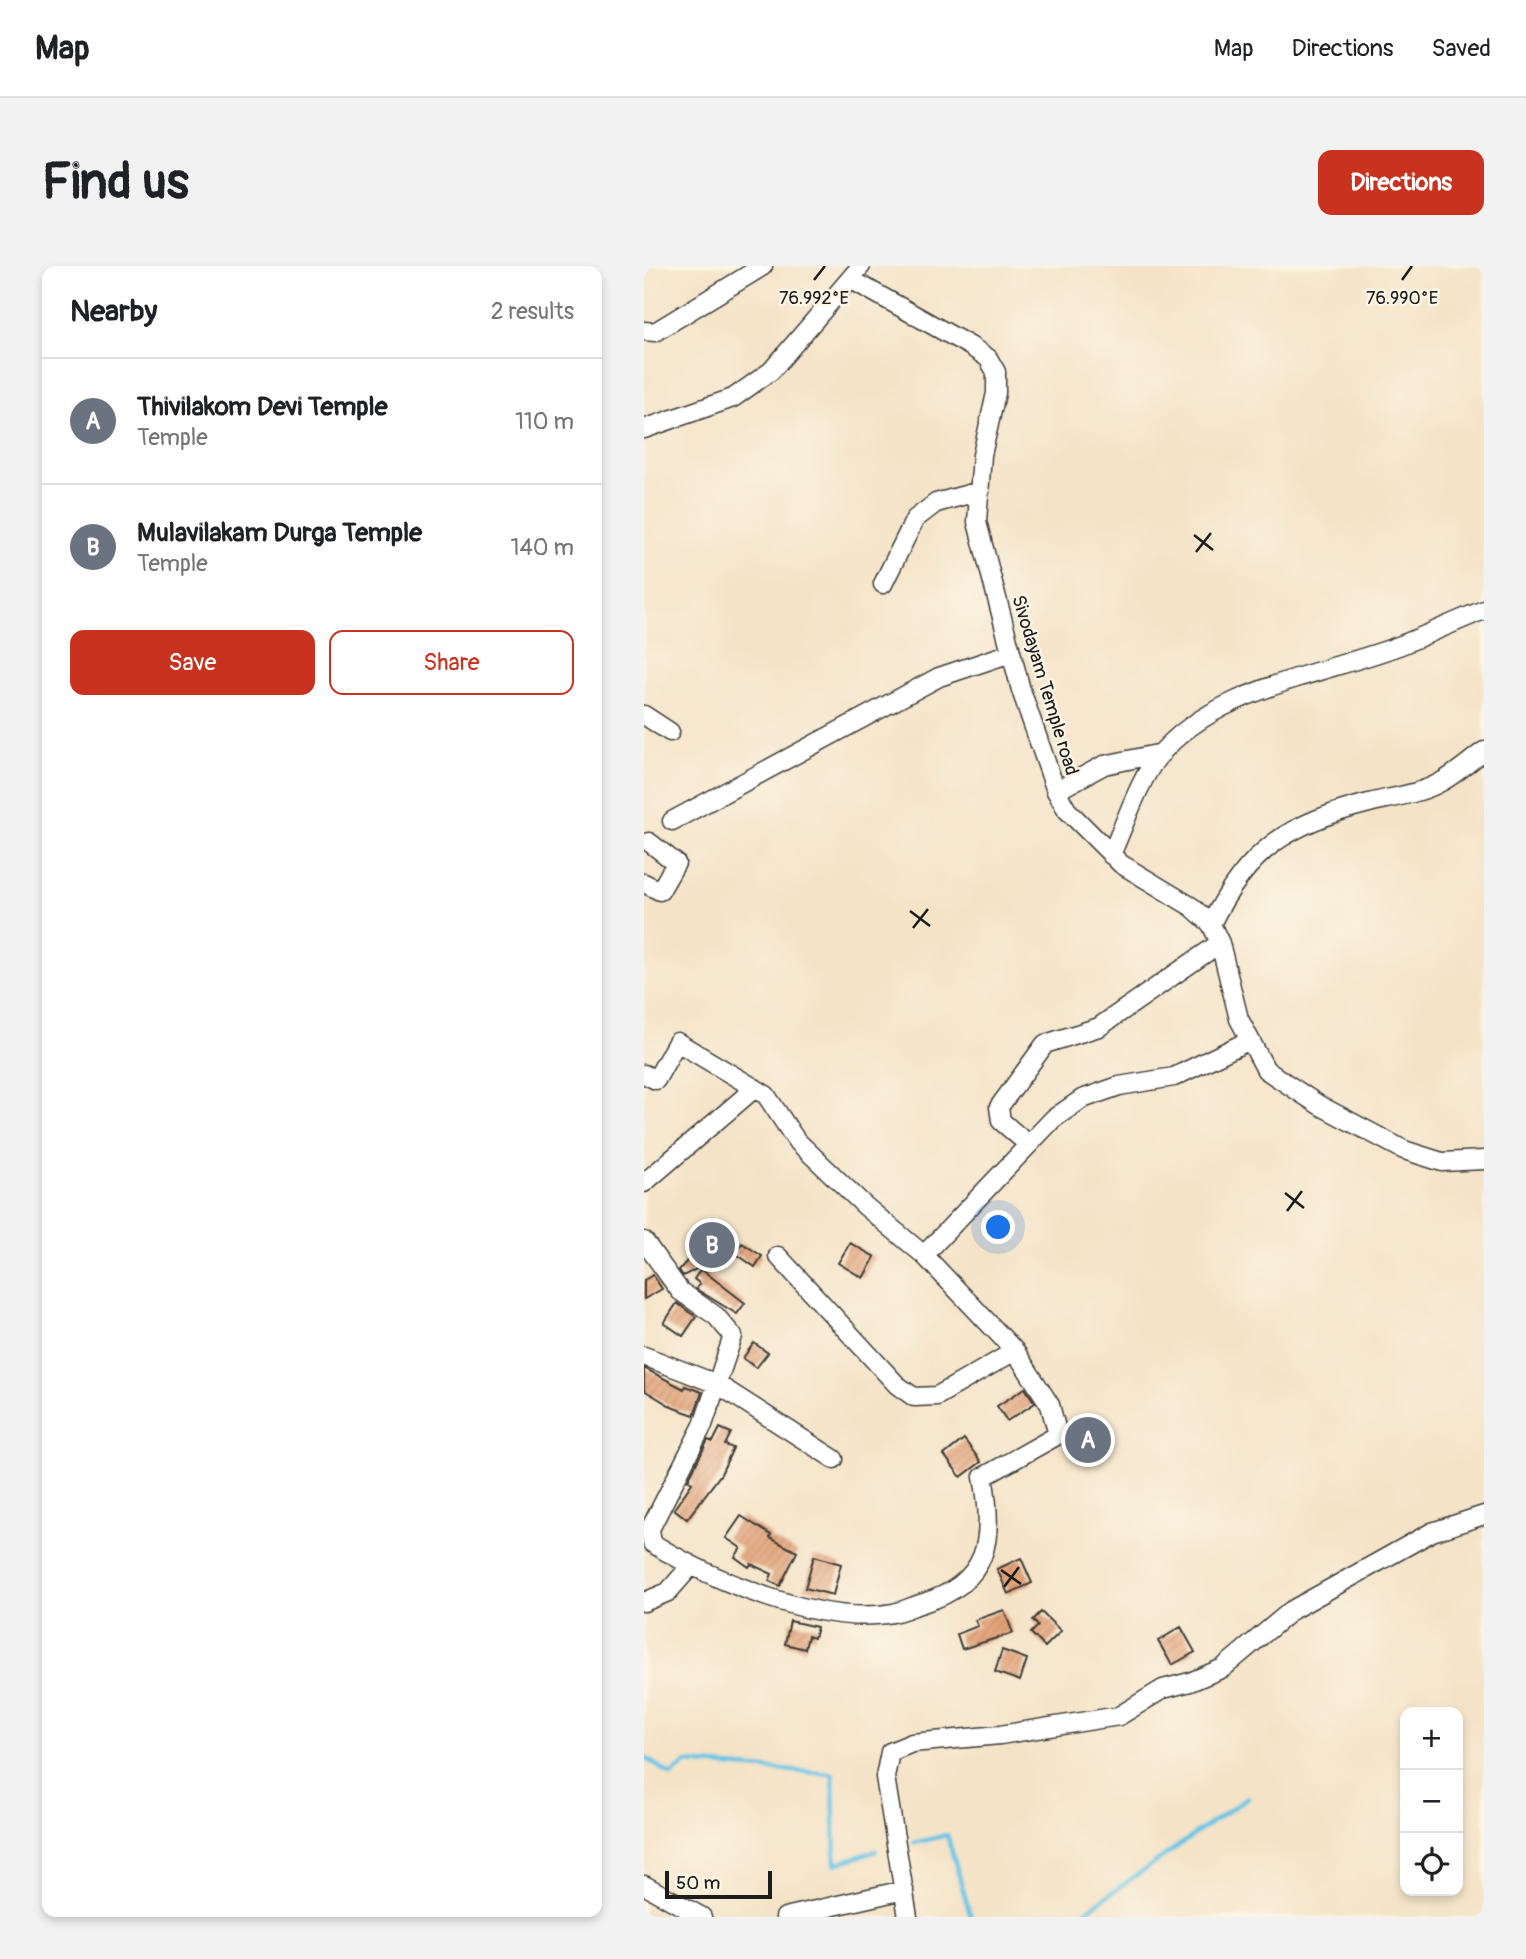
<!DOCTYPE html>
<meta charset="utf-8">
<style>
:root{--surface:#fff;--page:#f2f2f2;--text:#202124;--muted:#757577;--line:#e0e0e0;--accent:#c8321e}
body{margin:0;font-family:Pangolin,sans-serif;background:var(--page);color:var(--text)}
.controls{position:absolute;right:21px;bottom:21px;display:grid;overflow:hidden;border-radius:14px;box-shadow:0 4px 10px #0003}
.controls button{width:63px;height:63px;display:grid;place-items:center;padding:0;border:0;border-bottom:2px solid var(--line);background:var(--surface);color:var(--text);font:35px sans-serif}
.scale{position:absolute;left:21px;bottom:18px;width:107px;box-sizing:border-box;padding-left:7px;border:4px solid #1c1c1c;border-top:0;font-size:19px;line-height:24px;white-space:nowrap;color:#1c1c1c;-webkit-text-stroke:5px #fcf5e5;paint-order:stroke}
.you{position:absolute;left:355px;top:962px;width:24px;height:24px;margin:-18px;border:5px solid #fff;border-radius:50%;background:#1a73e8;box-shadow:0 0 0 10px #1a73e833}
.badge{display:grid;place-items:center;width:46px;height:46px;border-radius:50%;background:var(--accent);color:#fff;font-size:23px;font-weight:700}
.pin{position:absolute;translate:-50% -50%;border:4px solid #fff;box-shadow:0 2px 7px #0006}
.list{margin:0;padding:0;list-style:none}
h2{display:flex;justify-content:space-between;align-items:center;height:91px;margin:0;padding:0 28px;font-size:30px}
h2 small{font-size:23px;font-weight:400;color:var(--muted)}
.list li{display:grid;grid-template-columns:46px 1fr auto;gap:21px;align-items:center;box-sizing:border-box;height:126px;padding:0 28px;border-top:2px solid var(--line)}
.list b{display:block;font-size:26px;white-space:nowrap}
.list p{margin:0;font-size:23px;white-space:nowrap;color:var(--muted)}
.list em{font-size:23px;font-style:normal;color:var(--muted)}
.actions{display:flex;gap:14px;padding:21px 28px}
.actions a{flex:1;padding:16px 0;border:2px solid var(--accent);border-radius:14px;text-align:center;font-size:24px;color:var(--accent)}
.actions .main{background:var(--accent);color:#fff}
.icon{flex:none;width:38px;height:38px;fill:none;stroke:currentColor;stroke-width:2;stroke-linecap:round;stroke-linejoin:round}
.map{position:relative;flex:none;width:840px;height:1651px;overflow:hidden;border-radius:14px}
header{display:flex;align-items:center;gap:42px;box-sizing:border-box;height:98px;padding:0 35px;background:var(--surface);border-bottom:2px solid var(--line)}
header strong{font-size:33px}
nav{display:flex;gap:38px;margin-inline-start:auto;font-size:24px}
.intro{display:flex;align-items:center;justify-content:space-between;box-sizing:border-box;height:168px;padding:0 42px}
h1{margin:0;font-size:49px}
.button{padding:18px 32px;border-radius:14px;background:var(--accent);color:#fff;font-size:24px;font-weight:700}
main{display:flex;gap:42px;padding:0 42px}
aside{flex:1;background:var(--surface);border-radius:14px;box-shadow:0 4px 10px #0003}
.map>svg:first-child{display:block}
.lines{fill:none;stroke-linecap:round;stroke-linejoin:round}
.stream{stroke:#68c5e6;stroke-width:4.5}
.building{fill:url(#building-hatch)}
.minor-casing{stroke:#3c3a36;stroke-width:21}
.minor{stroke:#fff;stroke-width:18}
.ticks{fill:none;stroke:#1c1c1c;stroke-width:2.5}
.labels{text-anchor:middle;stroke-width:5;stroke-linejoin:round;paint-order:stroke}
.street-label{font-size:19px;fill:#1c1c1c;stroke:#fcf5e5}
.ticks-label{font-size:18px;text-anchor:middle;fill:#1c1c1c;stroke:#fcf5e5;stroke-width:5;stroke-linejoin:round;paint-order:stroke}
</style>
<header>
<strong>Map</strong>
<nav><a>Map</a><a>Directions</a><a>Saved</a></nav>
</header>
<div class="intro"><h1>Find us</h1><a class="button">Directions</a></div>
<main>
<aside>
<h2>Nearby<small>2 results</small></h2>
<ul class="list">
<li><span class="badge" style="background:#6b7280">A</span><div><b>Thivilakom Devi Temple</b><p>Temple</p></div><em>110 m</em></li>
<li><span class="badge" style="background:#6b7280">B</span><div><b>Mulavilakam Durga Temple</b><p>Temple</p></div><em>140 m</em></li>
</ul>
<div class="actions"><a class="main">Save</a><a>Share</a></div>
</aside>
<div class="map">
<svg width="840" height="1651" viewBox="0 0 840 1651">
<defs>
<pattern id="building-hatch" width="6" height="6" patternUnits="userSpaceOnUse" patternTransform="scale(1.75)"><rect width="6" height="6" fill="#e2a177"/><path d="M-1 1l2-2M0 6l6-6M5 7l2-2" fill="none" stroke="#c18a66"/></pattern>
</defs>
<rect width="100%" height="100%" fill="#fcf5e5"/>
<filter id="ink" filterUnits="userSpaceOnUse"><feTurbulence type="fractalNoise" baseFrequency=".0143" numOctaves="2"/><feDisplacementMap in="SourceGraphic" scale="14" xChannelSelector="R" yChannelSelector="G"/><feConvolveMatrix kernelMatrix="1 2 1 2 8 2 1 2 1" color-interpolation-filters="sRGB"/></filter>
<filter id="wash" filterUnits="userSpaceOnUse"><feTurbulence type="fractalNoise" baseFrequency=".00686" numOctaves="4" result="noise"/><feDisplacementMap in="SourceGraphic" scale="28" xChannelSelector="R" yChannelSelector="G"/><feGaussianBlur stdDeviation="1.57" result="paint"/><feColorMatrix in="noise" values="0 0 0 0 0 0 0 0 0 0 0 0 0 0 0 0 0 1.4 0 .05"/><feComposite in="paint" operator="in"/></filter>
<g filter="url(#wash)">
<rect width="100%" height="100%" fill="#f4e3c7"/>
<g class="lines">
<!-- stream -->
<path class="stream" d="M0,1491L27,1509L43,1497L189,1508L191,1598L232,1585
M270,1577L303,1569L327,1651
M433,1651L604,1531"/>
</g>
<g id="blocks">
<!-- building -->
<path class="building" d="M98,977L118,990L111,1001L91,987Z
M206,977L231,991L219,1012L194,997Z
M48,989L60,999L39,1010L35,1004Z
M57,1003L101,1037L93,1048L52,1023L56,1018L50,1013Z
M9,1009L18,1023L0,1033V1014Z
M33,1037L52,1051L39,1070L20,1057Z
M110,1077L124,1087L112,1102L99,1092Z
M0,1102L40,1123L41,1120L58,1126L50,1149L30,1142L0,1124Z
M381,1122L391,1137L363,1155L353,1140Z
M456,1158L458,1171L443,1174L440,1160Z
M76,1162L87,1167L81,1179L89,1182L77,1208L43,1253L30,1243L48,1217L44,1214L64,1174L69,1176Z
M320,1173L337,1196L317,1211L300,1189Z
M97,1250L127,1269L126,1272L153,1286L136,1320L125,1315L128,1308L107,1298L105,1301L91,1291L97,1282L82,1272Z
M170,1290L197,1298L189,1329L161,1322Z
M377,1292L388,1317L364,1328L353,1303Z
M360,1344L369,1367L318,1383L313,1368L334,1360L331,1354Z
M397,1346L417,1365L401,1381L387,1367L394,1360L389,1354Z
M146,1355L173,1361L170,1372L164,1370L161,1383L141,1378Z
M537,1361L551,1386L528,1399L514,1375Z
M358,1384L383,1393L376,1415L351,1406Z"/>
</g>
</g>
<g filter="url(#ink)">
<use href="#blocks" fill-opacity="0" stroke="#3c3a36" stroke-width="2"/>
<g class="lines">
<defs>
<path id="minor" d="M208,14L326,80L344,92L352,106V127L338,189L333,256L377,424L412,525L423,544L477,598L548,641L567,658L576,677L595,753L622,804L675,839L760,884L798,896L840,894
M0,65L11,66L119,0
M0,163L89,132L127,105L217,0
M239,318L271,253L292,237L336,225
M0,449L26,466
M412,525L460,499L518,487
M28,555L295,411L367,387
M467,589C479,562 496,513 513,492C568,423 678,409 757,379C785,368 812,355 840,344
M0,617L16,625L32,597L5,576
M567,658C604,583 645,557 725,537C748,531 776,528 797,516C812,508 826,495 840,485
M0,808L12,814L33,776L122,829L152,874L221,940L280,989L371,1085L406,1139L414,1169L339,1211C351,1273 345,1317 279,1337C269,1340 259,1345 249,1347C177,1361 68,1314 8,1277L6,1263L59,1159L89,1070L72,1050L36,1025L0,975
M385,879L357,855L355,841L401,778L455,761L576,677
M0,917L111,822
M280,989L409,853L438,833L475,820L530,811L606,774
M134,990L253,1119L270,1131L293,1130L371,1085
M0,1090L73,1118L190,1193
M0,1336L24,1326L46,1301
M0,1619L58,1651
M141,1651L260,1624
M264,1651L241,1511L246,1486L268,1477L356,1469L475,1450L519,1423L546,1416L579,1402L648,1344L788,1266L840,1249"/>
</defs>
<!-- minor casing -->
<use href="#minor" class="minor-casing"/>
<!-- minor -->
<use href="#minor" class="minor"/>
</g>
</g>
<!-- ticks -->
<path class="ticks" d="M170,14L181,0M758,14L768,0M550,269L569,284M552,286L567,267M266,645L286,660M269,662L284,643M641,927L660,942M643,945L658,925M357,1304L377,1318M360,1321L375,1301"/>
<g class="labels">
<!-- street labels -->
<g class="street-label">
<text transform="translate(402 419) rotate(73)" y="7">Sivodayam Temple road</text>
</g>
</g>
<g class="ticks-label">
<text x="170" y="38">76.992°E</text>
<text x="758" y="38">76.990°E</text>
</g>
</svg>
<div class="controls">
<button>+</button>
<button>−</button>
<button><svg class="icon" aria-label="locate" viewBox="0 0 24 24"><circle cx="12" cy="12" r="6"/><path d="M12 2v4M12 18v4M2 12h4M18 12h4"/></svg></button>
</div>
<div class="scale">50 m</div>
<div class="you"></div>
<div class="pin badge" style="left:444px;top:1174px;background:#6b7280">A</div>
<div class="pin badge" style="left:68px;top:979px;background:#6b7280">B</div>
</div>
</main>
